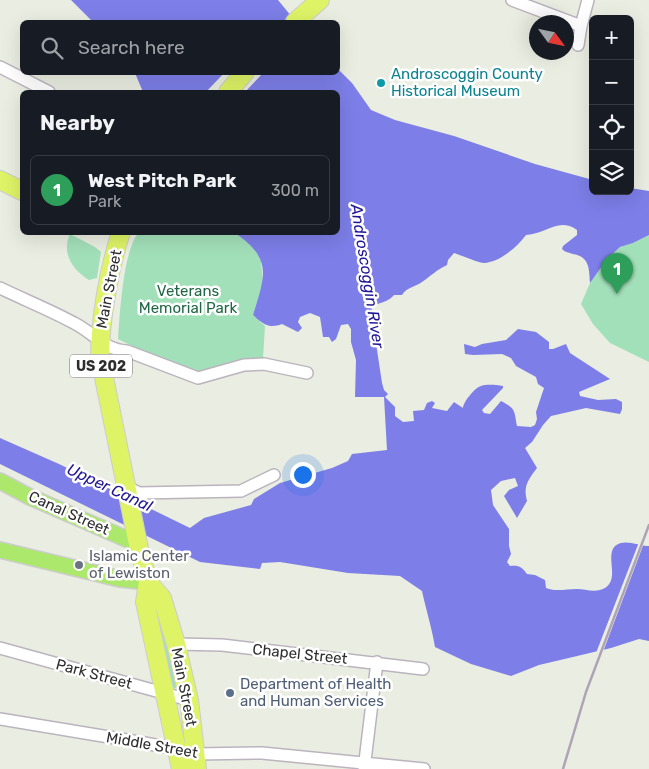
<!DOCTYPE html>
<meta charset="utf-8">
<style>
:root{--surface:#171b24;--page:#242831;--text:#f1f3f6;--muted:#9ea1a6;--line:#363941;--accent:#d93025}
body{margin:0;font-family:Rubik,sans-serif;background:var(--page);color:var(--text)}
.controls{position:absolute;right:15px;top:15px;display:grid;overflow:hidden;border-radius:8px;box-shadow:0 5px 20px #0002}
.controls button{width:45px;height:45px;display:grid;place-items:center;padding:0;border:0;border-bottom:1px solid var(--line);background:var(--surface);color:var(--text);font:25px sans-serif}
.compass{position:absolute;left:529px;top:15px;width:45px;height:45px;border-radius:50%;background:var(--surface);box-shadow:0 5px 20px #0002;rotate:123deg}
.you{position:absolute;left:302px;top:474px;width:18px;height:18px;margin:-12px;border:4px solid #fff;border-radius:50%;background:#1a73e8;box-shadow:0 0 0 8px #1a73e833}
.badge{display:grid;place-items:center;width:32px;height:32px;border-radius:50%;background:var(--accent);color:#fff;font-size:16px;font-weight:700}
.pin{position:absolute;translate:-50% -41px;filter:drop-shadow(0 1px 2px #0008)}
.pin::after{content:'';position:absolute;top:26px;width:18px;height:15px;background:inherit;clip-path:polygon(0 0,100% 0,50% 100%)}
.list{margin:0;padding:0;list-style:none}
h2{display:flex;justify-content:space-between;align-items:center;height:65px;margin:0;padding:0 20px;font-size:21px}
h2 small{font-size:16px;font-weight:400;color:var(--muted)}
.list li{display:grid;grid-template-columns:32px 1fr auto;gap:15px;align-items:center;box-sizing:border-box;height:70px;margin:0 10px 10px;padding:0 10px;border:1px solid var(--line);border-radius:8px}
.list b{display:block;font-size:19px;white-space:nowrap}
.list p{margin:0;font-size:16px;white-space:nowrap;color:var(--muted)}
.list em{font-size:16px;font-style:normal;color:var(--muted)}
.icon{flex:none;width:28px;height:28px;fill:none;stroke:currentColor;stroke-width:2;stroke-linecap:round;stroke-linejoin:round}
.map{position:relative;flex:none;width:649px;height:769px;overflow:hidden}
.search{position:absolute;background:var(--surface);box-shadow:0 5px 20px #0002;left:20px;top:20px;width:320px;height:55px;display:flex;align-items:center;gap:12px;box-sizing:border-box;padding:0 18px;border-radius:8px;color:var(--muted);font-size:19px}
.panel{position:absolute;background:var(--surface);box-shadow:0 5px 20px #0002;left:20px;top:90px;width:320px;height:145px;border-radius:8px}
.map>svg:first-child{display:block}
.green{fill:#a2e0b9}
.water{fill:#7d7ee7}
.pier{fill:#eaede1}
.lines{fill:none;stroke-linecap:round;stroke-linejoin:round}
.minor-casing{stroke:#bbb4bf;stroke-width:14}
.major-casing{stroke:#cdcdcd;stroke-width:18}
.highway-casing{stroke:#cdcdcd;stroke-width:20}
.minor{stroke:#fff;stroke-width:11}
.major{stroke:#ace86c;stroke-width:15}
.highway{stroke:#def366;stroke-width:18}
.rail{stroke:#aea4b6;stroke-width:2.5}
.culture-dot{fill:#0f9aa8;stroke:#fff;stroke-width:2}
.worship-dot{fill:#6b7280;stroke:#fff;stroke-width:2}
.service-dot{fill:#5c6f8a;stroke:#fff;stroke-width:2}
.labels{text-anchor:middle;stroke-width:5;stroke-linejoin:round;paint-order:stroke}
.shield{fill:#fff;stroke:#6c6c6c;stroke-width:1}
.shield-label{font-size:14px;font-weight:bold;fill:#2d2d2d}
.culture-label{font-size:15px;fill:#0d838f;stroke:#fff;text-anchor:start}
.street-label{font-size:15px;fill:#2d2d2d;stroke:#fff}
.park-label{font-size:15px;fill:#216745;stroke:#fff}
.worship-label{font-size:15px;fill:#5b616d;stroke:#fff;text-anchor:start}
.service-label{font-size:15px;fill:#4e5e75;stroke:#fff;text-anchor:start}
.water-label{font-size:16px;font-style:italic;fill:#201797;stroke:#fff}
</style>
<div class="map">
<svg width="649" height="769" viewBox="0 0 649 769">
<rect width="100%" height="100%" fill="#eaede1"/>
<!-- green -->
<path class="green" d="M138,233H235L249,242L258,252L261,261L263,284L253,315L265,326L263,358L198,378L118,339C120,312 123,253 138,233Z
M70,234L95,247L101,252L97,278L89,280C73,270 61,254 70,234Z
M649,235V362L610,343L593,324L581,304L590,283L607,259L620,247L633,243Z
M152,596L172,655L178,687L173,689L171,688Z"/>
<!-- water -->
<path class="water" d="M71,0H278L296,22H93Z
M338,69L352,83L371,110L395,120L454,136L535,164L593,180V191H630V188L649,191V235L633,243L620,247L607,259L590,283C589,269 590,257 573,254C568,252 566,253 562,249L563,246L577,235V230C558,217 547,234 526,235C517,247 500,262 484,263C479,263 460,255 454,253L448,260L447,265C436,270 431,276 422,282C415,287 407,287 402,295H394C388,303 378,302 371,308L374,313L372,317L382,383L384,390L388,394L385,397L395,407V416L403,422L414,421L413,411L424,410L427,403L432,401L435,403L432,408L447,411L454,402L463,408C463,403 474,388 481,386C487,384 496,385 503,386V388L482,410L484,413L490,414L501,401C516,409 514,410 517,426L531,427L535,425L537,419L536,412L544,388L538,384L536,377L516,366L511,358L502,354L473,355L465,354L464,344L475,347L482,344L506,340L518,329L536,332L549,342V349H553L566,344L570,353L610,379L579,392L580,396L598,400L616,399L622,402V409L620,414L586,408L551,416L543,425L532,442L525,448L537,468C528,480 523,486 527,501L517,518L504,496L509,490L518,486L515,478L501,481L491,490L493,505L509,529V546L511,554L507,562L510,566C519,565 522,567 527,574L535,575L545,580L546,588C557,592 565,589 577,589C584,589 592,592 600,590C623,583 604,557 615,546C624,538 639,546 649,546V641L639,639L611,648L539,665L511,676L471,664L435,647C432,628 426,610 422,591L400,576L348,573L280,562L262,563L260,569L200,562L0,464V438L59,464L190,528L204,518L251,505L254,499L280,483L332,468L348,461L352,454L387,450L384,397H355L356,360L351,342V329L348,324L341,325L336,339L332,342L329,337H323L320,317L310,313L300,317L298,322L302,328L298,332L282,324C269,329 263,324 253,315C265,276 273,259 235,233L338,232V92H143L135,73L338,72Z"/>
<!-- pier -->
<path class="pier" d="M224,73H263L245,92H206Z
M639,542L644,543L603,652L596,653Z"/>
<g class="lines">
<defs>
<path id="minor" d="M512,0L581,26
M578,45L581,26L588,0
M0,67L49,92
M0,288C25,300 50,310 74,323C94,333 104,350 127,351L198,378L244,365L264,364L307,373
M127,487L139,493L241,491L274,475
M176,644L222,645L423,669
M0,648L189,700
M0,719L139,742L177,749L196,754L262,753L424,769
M364,769L377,662"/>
<path id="major" d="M0,481L30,497L138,544
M0,550L120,579L148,582"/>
<path id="highway" d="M295,22L320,0
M228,92L245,72
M0,180L22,191
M121,232C109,269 100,319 100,358L138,544L148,582L145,602L181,769
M148,582L162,598L176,644L189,700L197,769"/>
</defs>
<!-- minor casing -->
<use href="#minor" class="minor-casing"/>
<!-- major casing -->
<use href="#major" class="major-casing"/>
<!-- highway casing -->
<use href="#highway" class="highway-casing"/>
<!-- minor -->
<use href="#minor" class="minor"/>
<!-- major -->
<use href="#major" class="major"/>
<!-- highway -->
<use href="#highway" class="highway"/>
<!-- rail -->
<path class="rail" d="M563,769L586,692L649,525"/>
</g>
<!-- markers -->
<circle class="culture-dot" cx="381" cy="83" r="5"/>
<circle class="worship-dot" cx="79" cy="565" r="5"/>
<circle class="service-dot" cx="230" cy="693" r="5"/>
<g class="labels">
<!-- shield labels -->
<rect class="shield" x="70" y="354.5" width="62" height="23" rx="4"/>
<g class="shield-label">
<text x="101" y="371">US 202</text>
</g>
<!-- culture labels -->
<g class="culture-label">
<text x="391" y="79">Androscoggin County<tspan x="391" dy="17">Historical Museum</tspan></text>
</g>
<!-- street labels -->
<g class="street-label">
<text transform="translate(109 289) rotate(-79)" y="5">Main Street</text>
<text transform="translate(69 513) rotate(24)" y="5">Canal Street</text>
<text transform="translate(300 654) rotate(6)" y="5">Chapel Street</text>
<text transform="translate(94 674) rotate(15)" y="5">Park Street</text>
<text transform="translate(184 687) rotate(79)" y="5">Main Street</text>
<text transform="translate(152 745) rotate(10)" y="5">Middle Street</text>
</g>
<!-- park labels -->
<g class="park-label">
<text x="188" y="296">Veterans<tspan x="188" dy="17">Memorial Park</tspan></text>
</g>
<!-- worship labels -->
<g class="worship-label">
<text x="89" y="561">Islamic Center<tspan x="89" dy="17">of Lewiston</tspan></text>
</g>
<!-- service labels -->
<g class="service-label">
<text x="240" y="689">Department of Health<tspan x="240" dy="17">and Human Services</tspan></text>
</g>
<!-- water labels -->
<g class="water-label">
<text transform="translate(368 276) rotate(81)" y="6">Androscoggin River</text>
<text transform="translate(110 487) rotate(25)" y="6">Upper Canal</text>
</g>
</g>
</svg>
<div class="controls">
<button>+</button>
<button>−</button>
<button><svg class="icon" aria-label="locate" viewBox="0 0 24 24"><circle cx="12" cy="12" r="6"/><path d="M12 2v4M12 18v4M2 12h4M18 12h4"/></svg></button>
<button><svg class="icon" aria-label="layers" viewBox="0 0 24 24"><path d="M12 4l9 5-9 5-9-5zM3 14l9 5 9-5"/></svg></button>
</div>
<svg class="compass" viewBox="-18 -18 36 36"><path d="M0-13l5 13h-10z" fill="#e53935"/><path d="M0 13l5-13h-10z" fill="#9ea1a6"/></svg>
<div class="you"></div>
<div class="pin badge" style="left:617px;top:294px;background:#2e9e5b">1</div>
<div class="search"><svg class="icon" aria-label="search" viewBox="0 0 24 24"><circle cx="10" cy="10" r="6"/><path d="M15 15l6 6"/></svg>Search here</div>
<section class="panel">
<h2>Nearby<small></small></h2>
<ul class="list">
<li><span class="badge" style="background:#2e9e5b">1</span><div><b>West Pitch Park</b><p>Park</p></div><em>300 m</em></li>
</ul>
</section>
</div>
